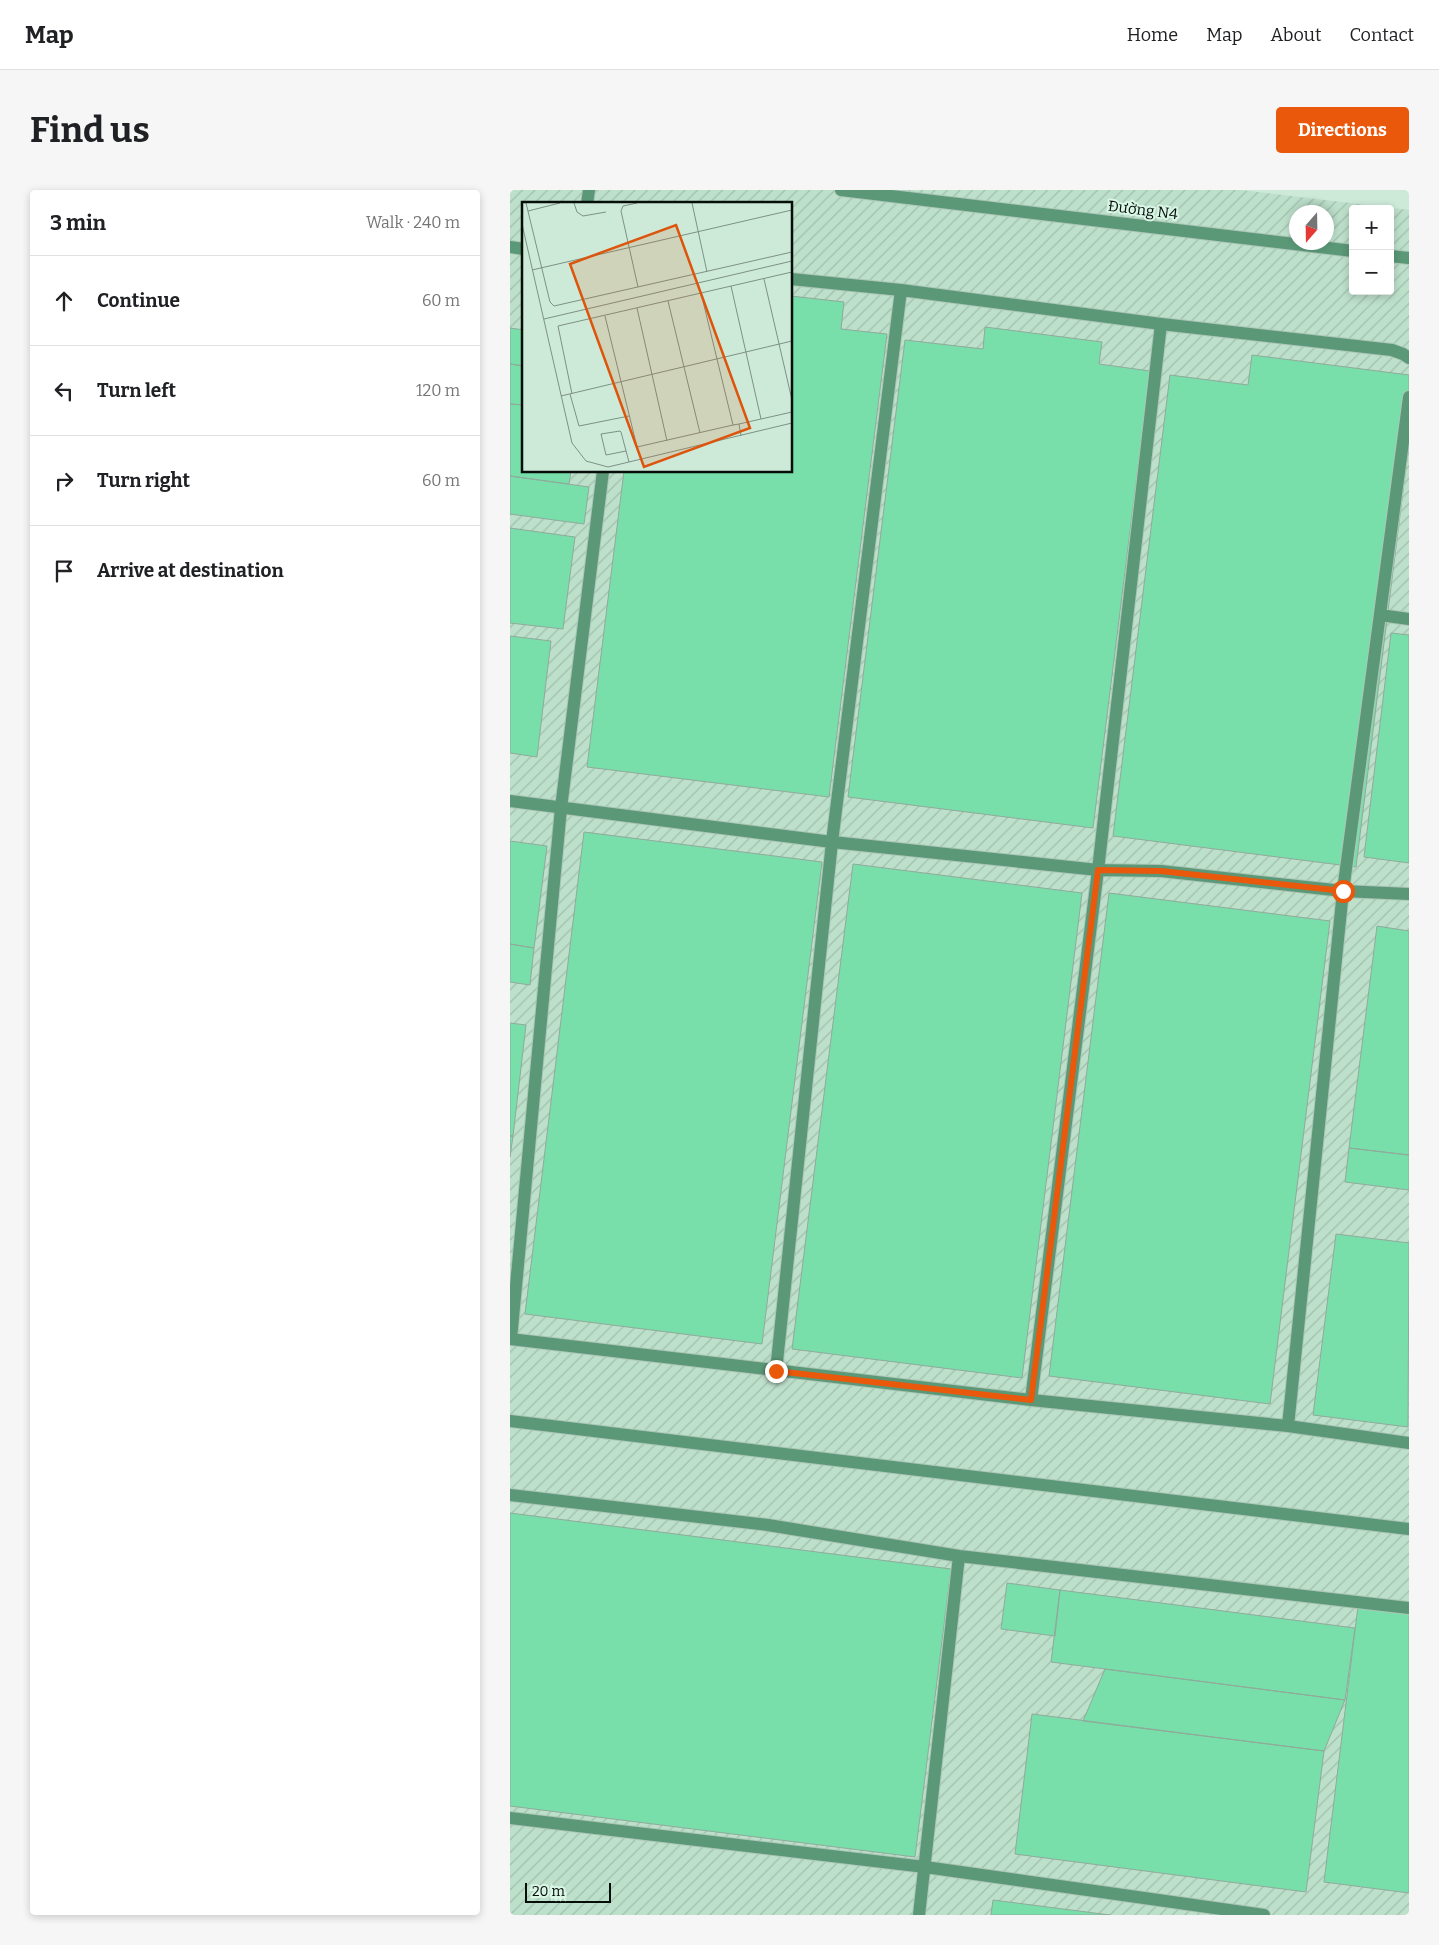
<!DOCTYPE html>
<meta charset="utf-8">
<style>
:root{--surface:#fff;--page:#f6f6f6;--text:#202124;--muted:#757577;--line:#e0e0e0;--accent:#ea580c}
body{margin:0;font-family:Bitter,serif;background:var(--page);color:var(--text)}
.controls{position:absolute;right:15px;top:15px;display:grid;overflow:hidden;border-radius:5px;box-shadow:0 2px 8px #0003}
.controls button{width:45px;height:45px;display:grid;place-items:center;padding:0;border:0;border-bottom:1px solid var(--line);background:var(--surface);color:var(--text);font:25px sans-serif}
.compass{position:absolute;left:779px;top:15px;width:45px;height:45px;border-radius:50%;background:var(--surface);box-shadow:0 2px 8px #0003;rotate:200deg}
.scale{position:absolute;left:15px;bottom:12px;width:86px;box-sizing:border-box;padding-left:5px;border:2px solid #050e08;border-top:0;font-size:14px;line-height:18px;white-space:nowrap;color:#050e08;-webkit-text-stroke:4px #daf6e6;paint-order:stroke}
.stop{position:absolute;width:15px;height:15px;margin:-11px;border:4px solid #ea580c;border-radius:50%;background:#fff}
.stop.end{background:#ea580c;border-color:#fff;box-shadow:0 1px 5px #0008}
.list{margin:0;padding:0;list-style:none}
h2{display:flex;justify-content:space-between;align-items:center;height:65px;margin:0;padding:0 20px;font-size:21px}
h2 small{font-size:16px;font-weight:400;color:var(--muted)}
.list li{display:grid;grid-template-columns:32px 1fr auto;gap:15px;align-items:center;box-sizing:border-box;height:90px;padding:0 20px;border-top:1px solid var(--line)}
.list b{display:block;font-size:19px;white-space:nowrap}
.list em{font-size:16px;font-style:normal;color:var(--muted)}
.icon{flex:none;width:28px;height:28px;fill:none;stroke:currentColor;stroke-width:2;stroke-linecap:round;stroke-linejoin:round}
.map{position:relative;flex:none;width:899px;height:1725px;overflow:hidden;border-radius:5px}
header{display:flex;align-items:center;gap:30px;box-sizing:border-box;height:70px;padding:0 25px;background:var(--surface);border-bottom:1px solid var(--line)}
header strong{font-size:24px}
nav{display:flex;gap:28px;margin-inline-start:auto;font-size:18px}
.intro{display:flex;align-items:center;justify-content:space-between;box-sizing:border-box;height:120px;padding:0 30px}
h1{margin:0;font-size:35px}
.button{padding:12px 22px;border-radius:5px;background:var(--accent);color:#fff;font-size:18px;font-weight:700}
main{display:flex;gap:30px;padding:0 30px}
aside{flex:1;background:var(--surface);border-radius:5px;box-shadow:0 2px 8px #0003}
.map>svg:first-child{display:block}
.industrial{fill:url(#industrial-furrows);fill-rule:evenodd}
.building{fill:#78dfaa;stroke:#90aa9b}
.lines{fill:none;stroke-linecap:round;stroke-linejoin:round}
.lane-casing{stroke:#adc6b7;stroke-width:14}
.street-casing{stroke:#adc6b7;stroke-width:14}
.lane{stroke:#5a9877;stroke-width:12}
.street{stroke:#5a9877;stroke-width:12}
.route{stroke:#ea580c;stroke-width:6}
.labels{text-anchor:middle;stroke-width:4;stroke-linejoin:round;paint-order:stroke}
.street-label{font-size:15px;fill:#050e08;stroke:#daf6e6}
.inset-road{fill:none;stroke:#7d9185;stroke-width:1}
.view{fill:#dd550c;fill-opacity:0.15;stroke:#dd550c;stroke-width:2.5}
.inset-edge{fill:none;stroke:#050e08;stroke-width:2.5}
</style>
<header>
<strong>Map</strong>
<nav><a>Home</a><a>Map</a><a>About</a><a>Contact</a></nav>
</header>
<div class="intro"><h1>Find us</h1><a class="button">Directions</a></div>
<main>
<aside>
<h2>3 min<small>Walk · 240 m</small></h2>
<ul class="list">
<li><svg class="icon" aria-label="ahead" viewBox="0 0 24 24"><path d="M12 20V5M6 11l6-6 6 6"/></svg><div><b>Continue</b></div><em>60 m</em></li>
<li><svg class="icon" aria-label="left" viewBox="0 0 24 24"><path d="M17 20v-9H6M10 6l-5 5 5 5"/></svg><div><b>Turn left</b></div><em>120 m</em></li>
<li><svg class="icon" aria-label="right" viewBox="0 0 24 24"><path d="M7 20v-9h11M14 6l5 5-5 5"/></svg><div><b>Turn right</b></div><em>60 m</em></li>
<li><svg class="icon" aria-label="arrive" viewBox="0 0 24 24"><path d="M6 21V4h12l-3 4 3 4H6"/></svg><div><b>Arrive at destination</b></div></li>
</ul>
</aside>
<div class="map">
<svg width="899" height="1725" viewBox="0 0 899 1725">
<defs>
<pattern id="industrial-furrows" width="10" height="10" patternUnits="userSpaceOnUse" patternTransform="scale(1.25)"><rect width="10" height="10" fill="#bde0cb"/><path d="M-1 1l2-2M0 10L10 0M9 11l2-2" fill="none" stroke="#a1bfad"/></pattern>
</defs>
<rect width="100%" height="100%" fill="#cde9d8"/>
<!-- industrial -->
<path class="industrial" d="M0,0H731L899,20V1725H0ZM14,14H281V281H14ZM843,19H880V101H843ZM786,22H816V52H786Z"/>
<!-- building -->
<path class="building" d="M281,106L334,112L331,139L377,144L319,607L77,577L114,281H281Z
M475,137L592,152L589,174L640,181L583,638L338,607L395,150L473,159Z
M0,138L14,140V176L0,174Z
M742,165L899,185V253L846,677L603,646L660,185L738,195Z
M0,174L14,176V215L0,214Z
M0,214L14,215V281H61L59,294L0,286Z
M0,286L79,297L74,334L0,324Z
M0,338L65,347L53,439L0,433Z
M881,443L899,445V673L854,667Z
M0,446L41,451L27,567L0,563Z
M74,642L312,672L252,1154L15,1124Z
M0,651L37,656L24,758L0,754Z
M343,674L572,703L512,1188L282,1159Z
M599,703L820,731L760,1214L539,1186Z
M867,736L899,741V965L839,958Z
M0,754L24,758L20,795L0,792Z
M0,833L16,835L3,946H0Z
M0,946H3L0,967Z
M839,958L899,965V1000L835,992Z
M826,1044L899,1053L898,1237L803,1225Z
M0,1323L441,1379L405,1667L0,1616Z
M497,1393L550,1400L545,1446L491,1439Z
M550,1400L845,1438L835,1510L541,1472Z
M848,1416L899,1422V1703L814,1692Z
M595,1479L835,1510L814,1561L573,1531Z
M522,1524L814,1561L796,1702L505,1664Z
M483,1710L600,1725H481Z"/>
<g class="lines">
<defs>
<path id="lane" d="M77,14L79,0
M0,57L14,59
M281,89L391,100L651,134L882,160L893,164L899,168
M870,425L899,429
M0,611L322,652L588,680L651,681L833,701L899,704
M0,1149L521,1210L778,1236L899,1253
M1,1149L51,618L93,281
M266,1181L322,652L391,100
M521,1210L588,680L651,134
M778,1236L833,701L899,207
M0,1305L258,1335L449,1366L899,1418
M0,1628L415,1677L754,1725
M409,1725L449,1366"/>
<path id="street" d="M331,0L843,61
M880,66L899,68
M0,1231L899,1339"/>
</defs>
<!-- lane casing -->
<use href="#lane" class="lane-casing"/>
<!-- street casing -->
<use href="#street" class="street-casing"/>
<!-- lane -->
<use href="#lane" class="lane"/>
<!-- street -->
<use href="#street" class="street"/>
</g>
<g class="lines">
<!-- route -->
<path class="route" d="M266,1181L521,1210L588,680L651,681L833,701"/>
</g>
<g class="labels">
<!-- street labels -->
<g class="street-label">
<text transform="translate(633 20) rotate(7)" y="5">Đường N4</text>
</g>
</g>
<!-- overview -->
<g transform="translate(12 12)">
<rect width="270" height="270" fill="#cde9d8"/>
<path class="inset-road" d="M4,1L28,100L32,104L270,50M52,1L55,10L61,14L84,10M115,1L101,4L99,9L116,85M170,1L185,70M6,9L38,1M0,22L50,241L64,259L86,265L270,221M10,68L270,8M242,77L270,198M209,84L239,217M179,91L211,223L217,222M146,99L178,231M115,106L145,239M83,114L115,245L211,223M22,117L270,59M48,192L57,224L107,214M50,192L36,124L270,70M39,194L270,139M219,234L217,222L270,210M104,249L84,253L79,232L98,229L99,230L107,260"/>
<path class="view" d="M154,23L228,226L122,265L48,62Z"/>
<rect width="270" height="270" class="inset-edge"/>
</g>
</svg>
<div class="controls">
<button>+</button>
<button>−</button>
</div>
<svg class="compass" viewBox="-18 -18 36 36"><path d="M0-13l5 13h-10z" fill="#e53935"/><path d="M0 13l5-13h-10z" fill="#757577"/></svg>
<div class="scale">20 m</div>
<div class="stop" style="left:833px;top:701px"></div>
<div class="stop end" style="left:266px;top:1181px"></div>
</div>
</main>
